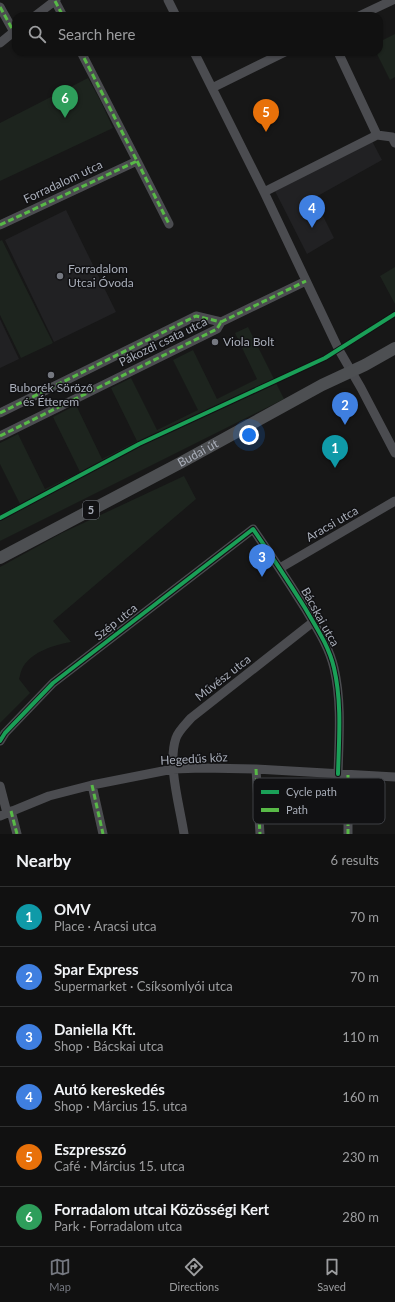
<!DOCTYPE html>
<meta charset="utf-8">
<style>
:root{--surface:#111;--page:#1a1a1a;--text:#f1f3f6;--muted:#9c9d9f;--line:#303131;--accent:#757880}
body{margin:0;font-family:Lato,sans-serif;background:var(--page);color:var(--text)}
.you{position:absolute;left:249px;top:435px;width:14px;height:14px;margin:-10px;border:3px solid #fff;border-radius:50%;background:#1a73e8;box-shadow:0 0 0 6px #1a73e833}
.badge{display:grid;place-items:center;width:26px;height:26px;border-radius:50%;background:var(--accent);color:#fff;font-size:13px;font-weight:700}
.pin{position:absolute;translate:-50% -33px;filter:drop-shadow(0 1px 2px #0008)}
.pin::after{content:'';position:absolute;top:21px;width:14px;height:12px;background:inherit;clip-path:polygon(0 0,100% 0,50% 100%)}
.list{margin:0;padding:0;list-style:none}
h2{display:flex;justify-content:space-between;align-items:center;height:52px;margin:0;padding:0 16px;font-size:17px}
h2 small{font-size:13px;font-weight:400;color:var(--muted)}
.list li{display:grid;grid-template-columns:26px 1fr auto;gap:12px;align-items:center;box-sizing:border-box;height:60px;padding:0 16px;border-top:1px solid var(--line)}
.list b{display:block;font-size:15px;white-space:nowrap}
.list p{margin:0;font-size:13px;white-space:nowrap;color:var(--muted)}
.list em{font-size:13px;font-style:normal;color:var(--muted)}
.icon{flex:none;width:22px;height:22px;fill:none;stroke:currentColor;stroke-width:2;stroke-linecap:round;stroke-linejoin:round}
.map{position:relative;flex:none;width:395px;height:834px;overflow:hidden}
.search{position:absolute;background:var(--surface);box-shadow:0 1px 3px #0004;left:12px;right:12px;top:12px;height:44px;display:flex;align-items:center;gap:10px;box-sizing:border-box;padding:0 14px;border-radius:12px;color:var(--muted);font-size:15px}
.sheet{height:412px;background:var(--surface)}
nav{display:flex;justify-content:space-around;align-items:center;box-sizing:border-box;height:56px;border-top:1px solid var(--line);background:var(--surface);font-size:11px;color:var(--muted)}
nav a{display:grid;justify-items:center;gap:2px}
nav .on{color:var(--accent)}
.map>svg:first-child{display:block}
.built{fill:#212123}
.green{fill:#1d241e}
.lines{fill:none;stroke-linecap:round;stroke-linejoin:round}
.minor{stroke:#4b4c50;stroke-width:9}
.major{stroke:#4d4f52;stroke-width:12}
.quiet{stroke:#58b947;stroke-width:3;stroke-dasharray:6 3;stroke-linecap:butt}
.cycleway-casing{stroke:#111113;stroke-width:6}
.cycleway{stroke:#1a9f57;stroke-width:4}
.poi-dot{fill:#757880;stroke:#111113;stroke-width:1.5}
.labels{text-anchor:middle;stroke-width:3;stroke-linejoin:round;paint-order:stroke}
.shield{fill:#111113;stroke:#7b7e86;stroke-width:1}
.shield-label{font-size:11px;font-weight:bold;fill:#a8adb8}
.street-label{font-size:12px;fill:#a8adb8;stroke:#111113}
.poi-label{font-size:12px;fill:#a8adb8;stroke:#111113;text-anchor:start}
.key{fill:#111113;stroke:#3e4045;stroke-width:1}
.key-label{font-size:11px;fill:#a8adb8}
</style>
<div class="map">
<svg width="395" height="834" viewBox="0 0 395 834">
<rect width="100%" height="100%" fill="#171717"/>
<!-- built -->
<path class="built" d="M372,141L382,160L314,198L334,238L307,254L275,191Z
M66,210L116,312L54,342L5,240Z
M0,319L19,359L0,368Z"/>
<!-- green -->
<path class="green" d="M395,34V77L390,80L376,52H379V42Z
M88,78L101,102L113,128L0,181V123Z
M2,240L53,343L21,358L0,315V241Z
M395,267V304L380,276Z
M248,327L284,399L0,541V514L20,504L0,464V443L18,434L45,489L80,472L53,417L76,405L102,459L137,441L111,388L131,378L157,430L198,410L173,360L193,350L217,399L257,379L235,333Z
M184,476L196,499L53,621L71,642C54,645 33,651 23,667C21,670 20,676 19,679L30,693L0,723V567L62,533Z"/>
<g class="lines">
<!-- minor -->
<path class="minor" d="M168,0L176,16
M55,1L63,16
M0,7L14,32
M35,16L56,0
M359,16L393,0
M0,43L16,30
M194,52L264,192L339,350L361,388L395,453
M338,52L377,135L392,137L395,143
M212,88L285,52
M137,161L169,224
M264,192L377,135
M0,225L137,161L81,52
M221,322L306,281
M0,413L196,316L221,322
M0,436L217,329L221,322
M280,568L395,501
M0,741L5,733L53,683L253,529C271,555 288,581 305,608C316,627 329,646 334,668C342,702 339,739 338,774
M256,769L260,834
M348,775V834
M92,785L103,834
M0,786L7,813
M11,811L17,834
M0,816L49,796L92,785L173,769L202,768L256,769L395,777
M184,834C180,807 167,764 176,738C179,730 186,724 191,718L313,622"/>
<!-- major -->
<path class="major" id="s1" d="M0,558L182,462L322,385L365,365L395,348"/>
<!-- quiet -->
<path class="quiet" d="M55,1L63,16
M0,7L14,32
M137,161L169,224
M0,225L137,161L81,52
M221,322L306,281
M0,413L196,316L221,322
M0,436L217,329L221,322
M256,769L260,834
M348,775V834
M92,785L103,834
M11,811L17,834"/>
<defs>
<path id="cycleway" d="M0,518L139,444L325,358L395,314
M0,741L5,733L53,683L253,529C271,555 288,581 305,608C316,627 329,646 334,668C342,702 339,739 338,774"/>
</defs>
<!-- cycleway casing -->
<use href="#cycleway" class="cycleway-casing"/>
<!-- cycleway -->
<use href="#cycleway" class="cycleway"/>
</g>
<!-- markers -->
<g class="poi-dot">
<circle cx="60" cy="276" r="4"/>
<circle cx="215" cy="342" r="4"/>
<circle cx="51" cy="375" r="4"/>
</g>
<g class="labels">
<!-- shield labels -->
<rect class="shield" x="83" y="501" width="16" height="18" rx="3"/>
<g class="shield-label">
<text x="91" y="514">5</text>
</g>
<!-- street labels -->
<g class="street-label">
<text transform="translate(63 182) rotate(-25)" y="4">Forradalom utca</text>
<text transform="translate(163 342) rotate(-26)" y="4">Pákozdi csata utca</text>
<text dy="4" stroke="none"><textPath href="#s1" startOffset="224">Budai út</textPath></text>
<text transform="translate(332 524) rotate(-30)" y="4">Aracsi utca</text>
<text transform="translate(320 617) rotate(61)" y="4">Bácskai utca</text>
<text transform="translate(116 622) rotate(-38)" y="4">Szép utca</text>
<text transform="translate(223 678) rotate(-38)" y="4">Művész utca</text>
<text transform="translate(194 759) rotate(-3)" y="4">Hegedűs köz</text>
</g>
<!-- poi labels -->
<g class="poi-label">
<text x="68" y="273">Forradalom<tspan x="68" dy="14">Utcai Óvoda</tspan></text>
<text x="223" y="346">Viola Bolt</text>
<text x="51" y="392" text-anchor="middle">Buborék Söröző<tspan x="51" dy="14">és Étterem</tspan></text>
</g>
</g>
<!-- legend -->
<rect x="253" y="778" width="132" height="46" rx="6" class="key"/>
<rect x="261" y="790" width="18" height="4" fill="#1a9f57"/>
<rect x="261" y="808" width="18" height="4" fill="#58b947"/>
<g class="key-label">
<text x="286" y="796">Cycle path</text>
<text x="286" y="814">Path</text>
</g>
</svg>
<div class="you"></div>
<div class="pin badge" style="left:335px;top:468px;background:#0f9aa8">1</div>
<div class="pin badge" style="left:345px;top:425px;background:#3f7fe0">2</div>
<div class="pin badge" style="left:262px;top:577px;background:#3f7fe0">3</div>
<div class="pin badge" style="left:312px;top:228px;background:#3f7fe0">4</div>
<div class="pin badge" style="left:266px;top:132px;background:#e8710a">5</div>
<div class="pin badge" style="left:65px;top:118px;background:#2e9e5b">6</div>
<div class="search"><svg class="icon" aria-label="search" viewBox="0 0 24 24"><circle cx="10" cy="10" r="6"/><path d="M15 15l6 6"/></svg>Search here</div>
</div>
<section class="sheet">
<h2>Nearby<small>6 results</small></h2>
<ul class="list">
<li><span class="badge" style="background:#0f9aa8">1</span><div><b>OMV</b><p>Place · Aracsi utca</p></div><em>70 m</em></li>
<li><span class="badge" style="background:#3f7fe0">2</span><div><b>Spar Express</b><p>Supermarket · Csíksomlyói utca</p></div><em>70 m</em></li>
<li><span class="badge" style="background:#3f7fe0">3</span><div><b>Daniella Kft.</b><p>Shop · Bácskai utca</p></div><em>110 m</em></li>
<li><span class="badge" style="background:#3f7fe0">4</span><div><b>Autó kereskedés</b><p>Shop · Március 15. utca</p></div><em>160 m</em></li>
<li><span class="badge" style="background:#e8710a">5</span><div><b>Eszpresszó</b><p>Café · Március 15. utca</p></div><em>230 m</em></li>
<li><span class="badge" style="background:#2e9e5b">6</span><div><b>Forradalom utcai Közösségi Kert</b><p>Park · Forradalom utca</p></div><em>280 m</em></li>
</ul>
</section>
<nav>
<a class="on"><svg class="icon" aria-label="map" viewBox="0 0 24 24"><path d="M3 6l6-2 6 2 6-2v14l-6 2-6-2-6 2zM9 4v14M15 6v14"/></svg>Map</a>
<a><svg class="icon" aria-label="directions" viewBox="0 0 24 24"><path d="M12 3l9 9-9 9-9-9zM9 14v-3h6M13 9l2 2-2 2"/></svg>Directions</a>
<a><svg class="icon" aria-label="saved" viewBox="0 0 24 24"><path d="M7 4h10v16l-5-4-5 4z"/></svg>Saved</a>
</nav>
